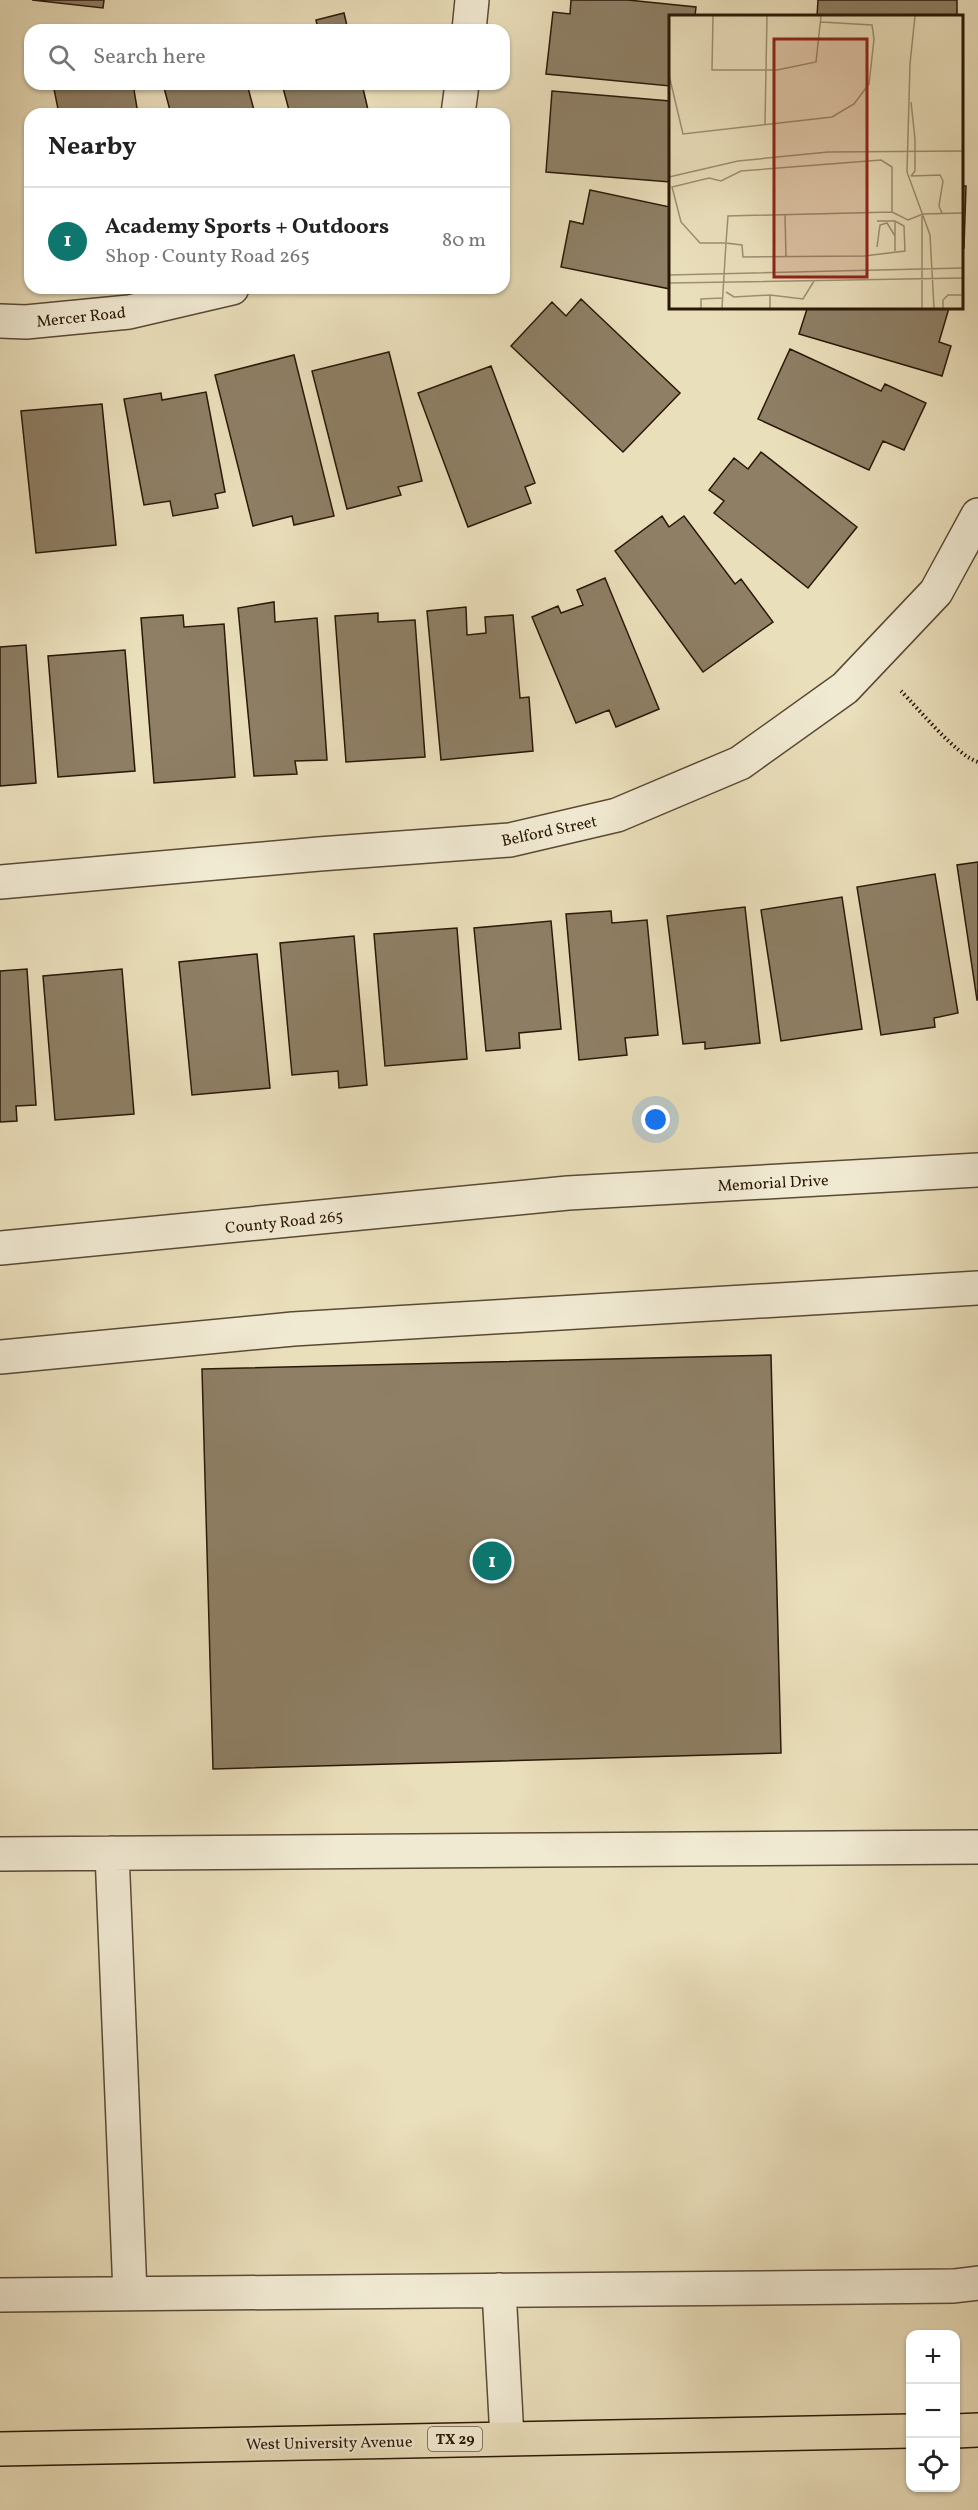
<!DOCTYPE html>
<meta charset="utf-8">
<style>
:root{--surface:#fff;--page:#f2f2f2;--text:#222;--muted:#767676;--line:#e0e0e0;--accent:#0f766e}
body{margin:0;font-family:Vollkorn,serif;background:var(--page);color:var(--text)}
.controls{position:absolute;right:18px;bottom:18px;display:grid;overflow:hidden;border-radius:12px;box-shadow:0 2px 4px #0004}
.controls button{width:54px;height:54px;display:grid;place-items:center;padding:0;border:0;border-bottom:2px solid var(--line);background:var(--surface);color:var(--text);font:30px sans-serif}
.you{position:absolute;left:656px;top:1120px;width:21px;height:21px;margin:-15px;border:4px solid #fff;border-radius:50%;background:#1a73e8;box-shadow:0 0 0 9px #1a73e833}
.badge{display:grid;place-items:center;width:39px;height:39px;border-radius:50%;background:var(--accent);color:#fff;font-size:20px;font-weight:700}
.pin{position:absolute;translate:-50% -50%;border:3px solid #fff;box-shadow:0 2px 6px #0006}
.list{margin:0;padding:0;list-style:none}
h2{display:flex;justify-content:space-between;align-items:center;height:78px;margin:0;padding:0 24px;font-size:26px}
h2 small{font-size:20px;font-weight:400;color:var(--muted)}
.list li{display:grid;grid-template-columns:39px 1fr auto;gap:18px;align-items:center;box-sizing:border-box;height:108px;padding:0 24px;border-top:2px solid var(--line)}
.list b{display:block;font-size:22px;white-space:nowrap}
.list p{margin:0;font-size:20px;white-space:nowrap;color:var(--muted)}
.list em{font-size:20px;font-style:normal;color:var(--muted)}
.icon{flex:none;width:33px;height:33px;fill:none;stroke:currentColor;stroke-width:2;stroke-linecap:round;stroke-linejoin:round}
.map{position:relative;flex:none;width:978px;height:2510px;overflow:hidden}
.search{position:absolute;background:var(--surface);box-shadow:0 2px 4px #0004;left:24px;top:24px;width:486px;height:66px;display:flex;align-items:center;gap:15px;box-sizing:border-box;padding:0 21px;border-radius:18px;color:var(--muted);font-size:22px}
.panel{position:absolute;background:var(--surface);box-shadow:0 2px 4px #0004;left:24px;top:108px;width:486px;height:186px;border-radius:18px}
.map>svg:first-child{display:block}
.building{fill:#8e7f65;stroke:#2a1807;stroke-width:1.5}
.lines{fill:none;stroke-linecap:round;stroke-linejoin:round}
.minor-casing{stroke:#5a4a34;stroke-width:36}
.major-casing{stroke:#2a1807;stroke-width:36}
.path{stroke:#2a1807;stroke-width:4;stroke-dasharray:1.5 3;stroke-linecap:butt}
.minor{stroke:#f1ead3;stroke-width:33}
.major{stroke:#eadfbb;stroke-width:33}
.labels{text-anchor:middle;stroke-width:4.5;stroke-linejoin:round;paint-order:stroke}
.shield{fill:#f1ead3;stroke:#665744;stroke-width:1.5}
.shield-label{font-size:15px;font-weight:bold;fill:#2a1807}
.street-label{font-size:16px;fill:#2a1807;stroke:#f1ead3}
.inset-road{fill:none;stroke:#9d8f73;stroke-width:1.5}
.view{fill:#8f2418;fill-opacity:0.15;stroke:#8f2418;stroke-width:3}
.inset-edge{fill:none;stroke:#2a1807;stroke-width:3}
</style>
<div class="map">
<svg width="978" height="2510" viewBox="0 0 978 2510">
<rect width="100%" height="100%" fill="#eadfbb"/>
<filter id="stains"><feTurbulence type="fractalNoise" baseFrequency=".00333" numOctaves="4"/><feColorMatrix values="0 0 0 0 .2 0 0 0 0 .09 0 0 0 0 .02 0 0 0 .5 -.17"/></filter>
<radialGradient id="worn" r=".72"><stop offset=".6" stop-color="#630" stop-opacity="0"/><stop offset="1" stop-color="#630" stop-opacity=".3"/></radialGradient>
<!-- building -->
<path class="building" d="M32,0H104L103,8Z
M571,0H628L696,7L695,16H670V86L546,74L553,12L570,14Z
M818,0H957V16H817Z
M344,13L348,30H318L316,20Z
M53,84H133L138,114H59Z
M163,84H247L255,114H171Z
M282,84H362L369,114H290Z
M552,91L670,101V182L546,172Z
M962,186H966L964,248H962Z
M590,190L670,207V289L561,267L570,221L583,224Z
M581,299L680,393L623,452L511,346L552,302L566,316Z
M803,308H949L939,342L951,346L942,376L799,334L807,309Z
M790,349L881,391L885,384L926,403L904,450L883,441L869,470L758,419Z
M389,352L422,481L398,487L401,495L347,509L312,371Z
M294,355L334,516L294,525L292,516L253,526L215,375Z
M491,366L535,483L525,487L531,503L468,527L418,393Z
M206,392L225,492L215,494L218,508L173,516L170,501L144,505L124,399L161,393L162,400Z
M102,404L116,545L36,553L21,411Z
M761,452L857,527L808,588L714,513L724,501L709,490L734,458L748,469Z
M662,516L669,527L684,516L735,584L741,579L773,622L703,672L615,551Z
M605,578L659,709L616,727L609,710L576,723L532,617L558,606L561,613L583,605L577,590Z
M274,602L275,622L317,618L327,760L295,761L297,774L254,776L238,608Z
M466,607L467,635L486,633L485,617L513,615L520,698L529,697L533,751L441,760L427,611Z
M378,613V622L415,620L425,757L346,762L335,616Z
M183,615L184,627L224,624L235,777L154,783L141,618Z
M26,645L36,783L0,786V647Z
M125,650L135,771L58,777L48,656Z
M978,862V1000H977L957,865Z
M935,874L958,1013L934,1018L935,1027L881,1035L857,887Z
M842,897L862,1029L781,1041L761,910Z
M745,907L760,1043L705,1049V1042L683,1044L667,916Z
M611,911L612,923L647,920L658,1035L625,1038L627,1055L579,1060L566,914Z
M551,921L561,1029L519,1033L520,1048L486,1051L474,928Z
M457,928L467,1059L385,1066L374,934Z
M354,936L367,1085L339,1088L338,1071L292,1075L280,943Z
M257,954L270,1088L192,1095L179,962Z
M27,969L36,1105L16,1106L17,1121L0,1122V971Z
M122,969L134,1114L55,1120L43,976Z
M771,1355L781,1753L213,1769L202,1369Z"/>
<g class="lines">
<defs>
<path id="minor" d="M469,30L472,0
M458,114L462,84
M0,321L26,322L129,312L232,288
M0,882L319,854L510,840L617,815L740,763L845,688L936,592L978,515
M0,1248L568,1193L978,1170
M0,1357L293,1329L978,1288
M112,1853L130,2293
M0,1854L978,1847
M499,2290L507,2438
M0,2295L860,2287L954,2286L978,2283"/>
<path id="major" d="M956,2431L978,2430
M0,2449L910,2431"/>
</defs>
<!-- minor casing -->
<use href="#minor" class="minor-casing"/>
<!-- major casing -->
<use href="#major" class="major-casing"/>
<!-- path -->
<path class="path" d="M901,691C918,708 957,756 978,762"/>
<!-- minor -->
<use href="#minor" class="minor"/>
<!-- major -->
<use href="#major" class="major"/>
</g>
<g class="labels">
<!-- shield labels -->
<rect class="shield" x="428" y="2427" width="54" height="24" rx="4.5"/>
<g class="shield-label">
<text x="455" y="2444">TX 29</text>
</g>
<!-- street labels -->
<g class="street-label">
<text transform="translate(81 316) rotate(-6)" y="6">Mercer Road</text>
<text transform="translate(549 830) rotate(-12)" y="6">Belford Street</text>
<text transform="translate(773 1182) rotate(-3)" y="6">Memorial Drive</text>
<text transform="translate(284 1221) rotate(-6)" y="6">County Road 265</text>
<text transform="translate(329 2442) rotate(-1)" y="6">West University Avenue</text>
</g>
</g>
<!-- overview -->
<g transform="translate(669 15)">
<rect width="294" height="294" fill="#eadfbb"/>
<path class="inset-road" d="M44,1L43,55H108L147,47L152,1M246,1L241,49L238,157L261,220L265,293M0,60L14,119L163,102L185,89L200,69L205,24L203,10L152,7M242,87L246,124V156L242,161M96,109L98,1M242,161L271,160L274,166L270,191L273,198M0,162L69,146L159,137L294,136M116,200L117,242M208,206H226L235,211L236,236L195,241L74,242L73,230L57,228L59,201L223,197M208,232L211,210L218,208L226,221M226,236V206M0,260L294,253M0,268L294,263M57,277L65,282L101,280V293M101,280L134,284L145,266M32,293V284L53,283M53,293L57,228H31L12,207L3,172L40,163L52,166L72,156L212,145L223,152V197L239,205L254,199L294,198M253,293V201M274,293V285L279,280H294"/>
<path class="view" d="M105,24H198V262H105Z"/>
<rect width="294" height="294" class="inset-edge"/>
</g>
<rect width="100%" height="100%" filter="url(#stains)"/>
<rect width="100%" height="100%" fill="url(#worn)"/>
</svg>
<div class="controls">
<button>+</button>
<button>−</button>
<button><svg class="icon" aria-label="locate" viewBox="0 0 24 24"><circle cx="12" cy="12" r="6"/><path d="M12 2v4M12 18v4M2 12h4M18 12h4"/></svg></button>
</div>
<div class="you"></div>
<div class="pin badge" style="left:492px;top:1561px">1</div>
<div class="search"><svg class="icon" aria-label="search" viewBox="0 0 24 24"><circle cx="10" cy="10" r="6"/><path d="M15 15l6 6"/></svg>Search here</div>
<section class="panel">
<h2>Nearby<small></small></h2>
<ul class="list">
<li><span class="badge">1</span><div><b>Academy Sports + Outdoors</b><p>Shop · County Road 265</p></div><em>80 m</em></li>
</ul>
</section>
</div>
